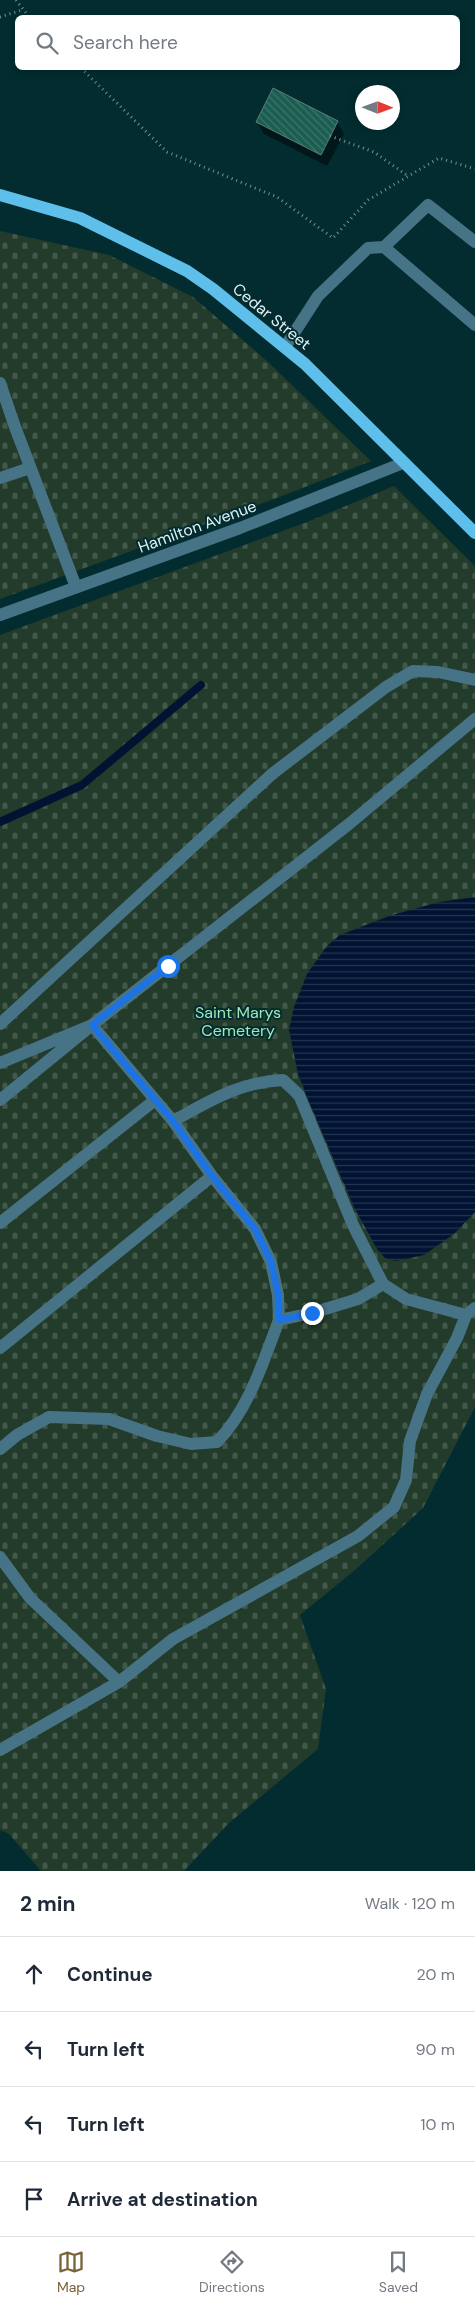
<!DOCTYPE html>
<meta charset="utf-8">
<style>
:root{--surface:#fff;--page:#f2f2f3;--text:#1f2937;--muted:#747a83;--line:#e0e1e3;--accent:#7a6338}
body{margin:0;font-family:"DM Sans",sans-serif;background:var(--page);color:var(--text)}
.compass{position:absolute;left:355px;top:85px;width:45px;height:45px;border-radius:50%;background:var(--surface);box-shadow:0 2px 8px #0003;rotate:91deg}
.stop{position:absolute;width:15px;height:15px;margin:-11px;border:4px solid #1a73e8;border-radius:50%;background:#fff}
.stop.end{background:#1a73e8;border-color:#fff;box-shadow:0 1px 5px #0008}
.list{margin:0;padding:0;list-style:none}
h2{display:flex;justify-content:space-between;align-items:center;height:65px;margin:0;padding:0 20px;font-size:21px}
h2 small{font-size:16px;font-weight:400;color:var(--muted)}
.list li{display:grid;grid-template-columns:32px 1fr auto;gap:15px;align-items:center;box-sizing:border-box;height:75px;padding:0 20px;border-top:1px solid var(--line)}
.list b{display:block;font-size:19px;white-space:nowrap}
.list em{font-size:16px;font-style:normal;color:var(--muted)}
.icon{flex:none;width:28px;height:28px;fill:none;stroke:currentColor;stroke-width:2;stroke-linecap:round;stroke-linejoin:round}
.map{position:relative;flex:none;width:475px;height:1871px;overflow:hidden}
.search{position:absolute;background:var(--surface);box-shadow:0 2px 8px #0003;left:15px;right:15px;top:15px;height:55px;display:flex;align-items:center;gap:12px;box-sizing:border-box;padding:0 18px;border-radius:8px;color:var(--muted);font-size:19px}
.sheet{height:365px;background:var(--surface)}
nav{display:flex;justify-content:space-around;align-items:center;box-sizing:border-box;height:70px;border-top:1px solid var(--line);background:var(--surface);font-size:14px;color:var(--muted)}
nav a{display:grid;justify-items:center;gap:2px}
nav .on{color:var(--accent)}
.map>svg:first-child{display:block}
.cemetery{fill:url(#cemetery-stones)}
.water{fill:url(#water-rules)}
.shadow{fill:#0007}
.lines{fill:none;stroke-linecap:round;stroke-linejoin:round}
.stream{stroke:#001332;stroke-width:8}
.building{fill:url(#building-back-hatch);stroke:#5a7f76}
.path{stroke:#739295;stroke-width:3;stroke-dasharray:1 4;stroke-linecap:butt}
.minor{stroke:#477387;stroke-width:12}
.major{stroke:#5ec0ea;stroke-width:12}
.route{stroke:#1a73e8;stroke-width:6}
.labels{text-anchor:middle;stroke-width:4;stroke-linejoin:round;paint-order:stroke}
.street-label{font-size:16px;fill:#def2f4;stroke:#022c2f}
.park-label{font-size:16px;fill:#a1e8b6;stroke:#022c2f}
</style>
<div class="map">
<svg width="475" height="1871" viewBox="0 0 475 1871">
<defs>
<pattern id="cemetery-stones" width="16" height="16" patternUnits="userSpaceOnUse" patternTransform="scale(1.25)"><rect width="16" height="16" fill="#233b2a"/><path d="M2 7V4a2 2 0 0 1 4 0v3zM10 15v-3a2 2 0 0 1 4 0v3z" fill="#42584a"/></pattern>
<pattern id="water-rules" width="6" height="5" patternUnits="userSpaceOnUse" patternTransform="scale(1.25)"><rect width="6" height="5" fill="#001332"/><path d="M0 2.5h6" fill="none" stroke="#253650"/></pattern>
<pattern id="building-back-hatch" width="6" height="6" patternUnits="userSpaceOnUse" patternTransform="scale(1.25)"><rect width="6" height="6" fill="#1b5d51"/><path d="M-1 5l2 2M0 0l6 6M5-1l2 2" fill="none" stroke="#3c756b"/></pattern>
</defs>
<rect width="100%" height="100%" fill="#022c2f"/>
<!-- cemetery -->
<path class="cemetery" d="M0,231L109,255L193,297L268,362L371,461L290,493L0,599Z
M394,486L475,566V1407L423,1508L355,1570L300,1615L326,1689L318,1749L229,1823L184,1871H41L9,1834L0,1830V635L307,522Z"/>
<!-- water -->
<path class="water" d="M475,897V1212L454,1234L424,1255L396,1261L385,1258L377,1249L354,1207L307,1097L298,1074L289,1030L294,1007L307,974L327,946L340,935L389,916L439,902Z"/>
<!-- shadow -->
<path class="shadow" d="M257,122H337L344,134L327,166L264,134Z"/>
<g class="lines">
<!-- stream -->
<path class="stream" d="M0,822L82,785L201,685"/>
</g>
<!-- building -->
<path class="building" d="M273,88L338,121L321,155L256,122Z"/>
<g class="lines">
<!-- path -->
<path class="path" d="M16,0L30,18
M0,17L22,10
M81,68L167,152L277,197L333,238L368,200L439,158L475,169
M330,136L374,152L408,176"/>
<!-- minor -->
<path class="minor" d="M384,247L475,325
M285,347L318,296L368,248L384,247L428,205L475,242
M0,383L15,427L76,587
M0,478L30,468
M0,615L240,528L403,463
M0,1024L272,774L386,687L413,671L438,672L475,680
M0,1063L92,1025L173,1121L212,1176L255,1229L271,1262L278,1295L279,1320
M0,1100L92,1025L349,824L475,719
M173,1121C210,1101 239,1082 283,1080L299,1095L353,1225L383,1284L406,1299L466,1315L475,1308
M0,1223L155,1100
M0,1348L212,1176
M0,1449L17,1435L49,1417L109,1419L157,1436L191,1444L217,1442C249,1409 263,1362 279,1320L312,1313L358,1299L383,1284
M0,1557L30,1598L119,1682
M0,1750L119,1682L173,1639L358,1536L394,1507L406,1480L410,1441L427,1394L457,1338L466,1315"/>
<!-- major -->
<path class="major" d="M0,195L80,218L187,271L213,289L305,364L475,533"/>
</g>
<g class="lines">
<!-- route -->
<path class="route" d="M168,966L92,1025L173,1121L212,1176L255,1229L271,1262L278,1294L279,1320L312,1313"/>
</g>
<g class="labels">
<!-- street labels -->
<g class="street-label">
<text transform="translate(272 316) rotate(39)" y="6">Cedar Street</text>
<text transform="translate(197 526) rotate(-20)" y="6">Hamilton Avenue</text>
</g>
<!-- park labels -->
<g class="park-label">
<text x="238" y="1018">Saint Marys<tspan x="238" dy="18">Cemetery</tspan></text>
</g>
</g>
</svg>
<svg class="compass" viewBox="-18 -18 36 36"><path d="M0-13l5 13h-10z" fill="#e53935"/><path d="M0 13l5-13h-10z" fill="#747a83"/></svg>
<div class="stop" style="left:168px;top:966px"></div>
<div class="stop end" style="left:312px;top:1313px"></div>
<div class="search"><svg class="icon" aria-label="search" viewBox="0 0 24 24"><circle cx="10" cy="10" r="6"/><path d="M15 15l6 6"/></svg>Search here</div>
</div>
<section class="sheet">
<h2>2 min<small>Walk · 120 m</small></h2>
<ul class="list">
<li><svg class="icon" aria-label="ahead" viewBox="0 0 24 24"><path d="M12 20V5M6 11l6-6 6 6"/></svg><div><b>Continue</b></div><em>20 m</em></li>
<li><svg class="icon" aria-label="left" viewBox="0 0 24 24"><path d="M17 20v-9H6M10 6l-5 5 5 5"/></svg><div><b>Turn left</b></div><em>90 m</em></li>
<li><svg class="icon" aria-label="left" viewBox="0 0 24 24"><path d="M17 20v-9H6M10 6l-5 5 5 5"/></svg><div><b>Turn left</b></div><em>10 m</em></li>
<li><svg class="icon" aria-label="arrive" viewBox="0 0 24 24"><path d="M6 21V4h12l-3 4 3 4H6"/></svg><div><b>Arrive at destination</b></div></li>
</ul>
</section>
<nav>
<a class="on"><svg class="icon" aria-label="map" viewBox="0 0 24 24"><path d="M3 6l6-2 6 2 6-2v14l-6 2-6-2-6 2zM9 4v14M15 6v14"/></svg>Map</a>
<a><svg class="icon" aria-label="directions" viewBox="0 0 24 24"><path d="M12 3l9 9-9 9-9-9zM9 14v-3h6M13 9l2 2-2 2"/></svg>Directions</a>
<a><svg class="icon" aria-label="saved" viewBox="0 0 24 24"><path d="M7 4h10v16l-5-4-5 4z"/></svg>Saved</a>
</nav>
